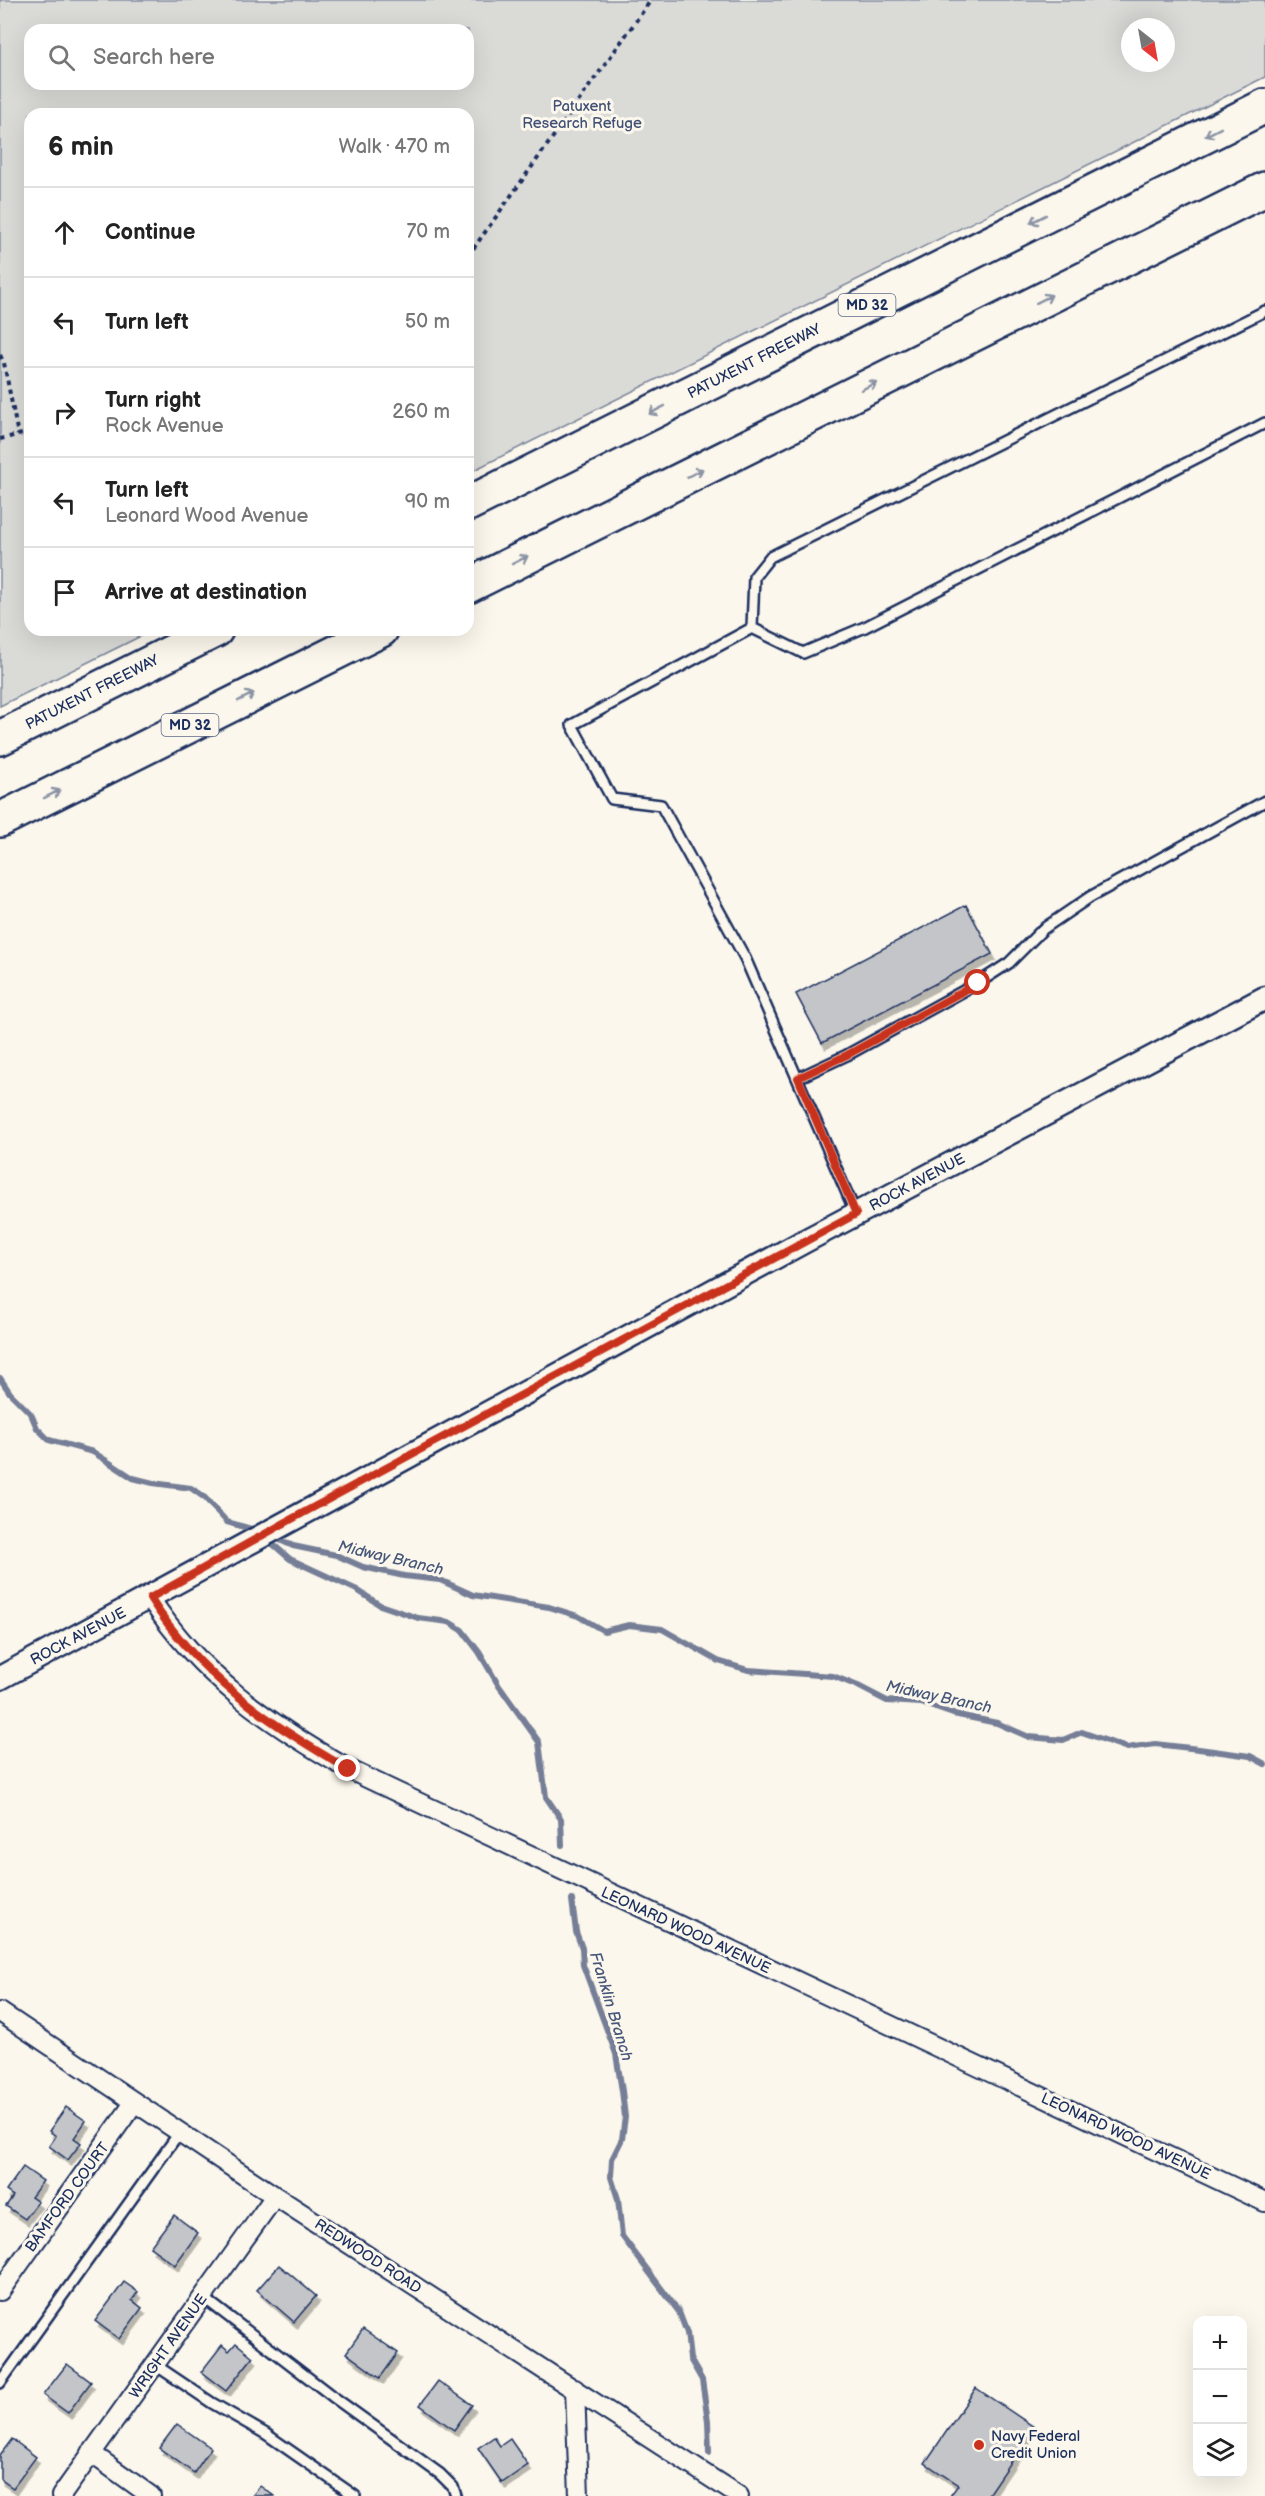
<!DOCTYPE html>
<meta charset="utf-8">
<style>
:root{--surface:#fff;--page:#f6f6f6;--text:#222;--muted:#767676;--line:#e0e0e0}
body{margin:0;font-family:"Balsamiq Sans",sans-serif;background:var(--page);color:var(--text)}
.controls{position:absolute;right:18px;bottom:18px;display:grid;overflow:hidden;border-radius:12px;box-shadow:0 6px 24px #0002}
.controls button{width:54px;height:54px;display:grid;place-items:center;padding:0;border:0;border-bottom:2px solid var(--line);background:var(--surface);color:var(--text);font:30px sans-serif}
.compass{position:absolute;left:1121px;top:18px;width:54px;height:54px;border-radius:50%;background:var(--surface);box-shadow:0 6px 24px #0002;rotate:149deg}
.stop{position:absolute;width:18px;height:18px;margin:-14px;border:4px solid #c8321e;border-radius:50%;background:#fff}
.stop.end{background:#c8321e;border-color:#fff;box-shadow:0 2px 6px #0008}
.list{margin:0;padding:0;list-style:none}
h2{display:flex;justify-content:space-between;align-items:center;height:78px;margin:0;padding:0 24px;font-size:26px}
h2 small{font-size:20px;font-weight:400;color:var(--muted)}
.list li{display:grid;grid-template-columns:39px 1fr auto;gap:18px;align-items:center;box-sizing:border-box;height:90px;padding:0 24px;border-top:2px solid var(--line)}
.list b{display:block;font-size:22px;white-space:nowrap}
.list p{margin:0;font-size:20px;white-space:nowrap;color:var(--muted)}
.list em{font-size:20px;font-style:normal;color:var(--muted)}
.icon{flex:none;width:33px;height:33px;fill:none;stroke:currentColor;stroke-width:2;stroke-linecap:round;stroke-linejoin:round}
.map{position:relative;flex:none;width:1265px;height:2496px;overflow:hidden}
.search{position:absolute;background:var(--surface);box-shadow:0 6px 24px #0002;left:24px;top:24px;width:450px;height:66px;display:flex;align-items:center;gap:15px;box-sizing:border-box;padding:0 21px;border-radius:18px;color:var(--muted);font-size:22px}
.panel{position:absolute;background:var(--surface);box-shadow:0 6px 24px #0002;left:24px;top:108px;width:450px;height:528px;border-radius:18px}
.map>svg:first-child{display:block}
.green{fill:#dadad7;stroke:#7a849a;stroke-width:1.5;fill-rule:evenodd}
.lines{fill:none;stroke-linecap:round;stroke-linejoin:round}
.stream{stroke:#747e96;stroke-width:6}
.building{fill:#c3c5c9;stroke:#1b2f5e;stroke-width:1.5;filter:url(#shadow)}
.service-casing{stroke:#1b2f5e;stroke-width:14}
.minor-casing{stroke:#1b2f5e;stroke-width:22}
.tertiary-casing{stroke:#1b2f5e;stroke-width:27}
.motorway-casing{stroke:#1b2f5e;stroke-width:38}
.path{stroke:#1b2f5e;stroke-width:4;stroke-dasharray:4.5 4.5;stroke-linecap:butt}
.service{stroke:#fbf7ec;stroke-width:9}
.minor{stroke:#fbf7ec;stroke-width:18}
.tertiary{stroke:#fbf7ec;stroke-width:22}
.motorway{stroke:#fbf7ec;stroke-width:33}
.oneway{stroke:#8b93a5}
.route{stroke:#c8321e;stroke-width:8}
.poi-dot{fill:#c8321e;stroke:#fbf7ec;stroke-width:2}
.labels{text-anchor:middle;stroke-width:6;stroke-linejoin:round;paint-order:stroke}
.shield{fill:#fbf7ec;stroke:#5e6b89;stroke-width:1.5}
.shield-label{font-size:14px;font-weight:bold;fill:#1b2f5e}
.park-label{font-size:15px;fill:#415176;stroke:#fbf7ec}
.street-label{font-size:15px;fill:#1b2f5e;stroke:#fbf7ec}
.poi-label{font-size:15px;fill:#1b2f5e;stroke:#fbf7ec;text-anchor:start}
.water-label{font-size:16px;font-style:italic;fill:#47577a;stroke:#fbf7ec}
</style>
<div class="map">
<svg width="1265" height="2496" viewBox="0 0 1265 2496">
<defs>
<filter id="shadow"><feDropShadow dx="3.5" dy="6" stdDeviation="0" flood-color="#0004"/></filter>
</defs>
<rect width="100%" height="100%" fill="#fbf7ec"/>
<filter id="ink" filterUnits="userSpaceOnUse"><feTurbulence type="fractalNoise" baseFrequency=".0167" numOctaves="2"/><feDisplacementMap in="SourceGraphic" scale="12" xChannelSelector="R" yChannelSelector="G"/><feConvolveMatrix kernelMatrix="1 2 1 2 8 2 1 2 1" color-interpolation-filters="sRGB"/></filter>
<g filter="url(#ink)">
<!-- green -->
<path class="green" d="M0,0H1265V77L468,473V114H30V630H153L0,706ZM1130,27H1166V63H1130ZM30,30H468V84H30Z"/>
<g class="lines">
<!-- stream -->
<path class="stream" d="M0,1378L10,1393L31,1414L37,1428L49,1440L93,1452L133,1478L153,1483L191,1488L205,1498L227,1522L258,1531
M273,1537L293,1546L336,1555L363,1567L404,1576L440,1580L473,1595L549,1607L578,1616L604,1631L629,1625L662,1629L718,1661L748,1670L833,1676L858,1686L887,1701L921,1703L953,1714L997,1723L1029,1737L1063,1740L1082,1732L1127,1748L1155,1744L1199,1749L1250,1756L1265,1764
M268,1540L290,1559L357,1590L380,1605L418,1618L449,1622L462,1630L479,1652L499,1686L539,1742L546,1797L561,1819L562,1845
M572,1900L576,1932L582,1948L583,1965L616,2054L622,2091L625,2117L622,2139L612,2159L611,2177L618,2199L622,2236L679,2312L687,2333L690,2359L702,2380L708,2421L709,2453"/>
</g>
<!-- building -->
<path class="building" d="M966,905L992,954L822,1043L796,994Z
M66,2107L86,2121L74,2138L81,2143L68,2160L49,2146L56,2136L49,2131Z
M23,2167L43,2181L31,2197L38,2202L25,2219L6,2206L13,2196L6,2191Z
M174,2215L198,2233L175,2265L150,2247Z
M279,2265L316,2296L294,2322L257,2290Z
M124,2282L138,2292L132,2300L142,2308L119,2339L95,2321Z
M363,2329L398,2353L380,2378L346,2353Z
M236,2343L253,2357L226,2391L201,2372L222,2345L229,2351Z
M67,2364L91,2382L68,2413L43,2395Z
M438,2381L472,2405L454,2430L420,2405Z
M976,2388L1034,2427L987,2496H950L958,2485L925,2463Z
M177,2424L211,2448L194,2473L159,2448Z
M494,2437L500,2446L510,2439L528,2465L502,2483L478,2448Z
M12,2439L36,2457L13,2488L0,2479V2455Z
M260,2486L274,2496H252Z"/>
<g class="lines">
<defs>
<path id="service" d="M752,628L572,725L612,799L661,805L745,958L856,1214
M752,628L754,577L770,557L1265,311
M752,628L803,653L865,627L1265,423
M798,1078L847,1055L978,983L1009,963L1043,929L1090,897L1265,801
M203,2297L332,2396L440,2474L453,2487L456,2496
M154,2364L212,2403L266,2434L355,2496
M0,2383L179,2133"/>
<path id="minor" d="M150,1598C200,1676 268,1723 348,1769L1265,2202
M0,2012L275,2196L739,2496
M0,2291L134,2103
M575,2389L579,2496
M91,2453L151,2496
M61,2496L275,2196"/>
<path id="tertiary" d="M0,1678L805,1241L1265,998"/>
<path id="motorway" d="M468,504L1265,106
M468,586L1265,189
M0,738L216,630
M0,820L381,630"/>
</defs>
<!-- service casing -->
<use href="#service" class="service-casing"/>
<!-- minor casing -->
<use href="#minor" class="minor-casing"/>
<!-- tertiary casing -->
<use href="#tertiary" class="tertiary-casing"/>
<!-- motorway casing -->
<use href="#motorway" class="motorway-casing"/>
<!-- path -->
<path class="path" d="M468,256L651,0
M0,355L4,363L18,435
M0,439L22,434L30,437"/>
<!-- service -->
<use href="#service" class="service"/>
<!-- minor -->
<use href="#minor" class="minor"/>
<!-- tertiary -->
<use href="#tertiary" class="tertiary"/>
<!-- motorway -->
<use href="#motorway" class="motorway"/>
</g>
<!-- one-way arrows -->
<defs><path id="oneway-shaft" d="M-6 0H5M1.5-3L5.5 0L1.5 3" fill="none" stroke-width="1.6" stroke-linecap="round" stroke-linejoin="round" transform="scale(1.5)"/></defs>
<g class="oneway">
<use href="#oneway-shaft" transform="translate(1213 132) rotate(153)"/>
<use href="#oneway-shaft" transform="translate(1038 219) rotate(153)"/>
<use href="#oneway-shaft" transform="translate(1044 299) rotate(-27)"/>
<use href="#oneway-shaft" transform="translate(869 386) rotate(-27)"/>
<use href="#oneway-shaft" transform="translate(657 410) rotate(153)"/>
<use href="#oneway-shaft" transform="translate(695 473) rotate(-27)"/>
<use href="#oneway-shaft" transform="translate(520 560) rotate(-27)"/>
<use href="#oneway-shaft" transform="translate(246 697) rotate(-27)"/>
<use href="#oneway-shaft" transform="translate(52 794) rotate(-27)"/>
</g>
</g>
<g class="lines" filter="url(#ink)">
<!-- route -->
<path class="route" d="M348,1769C268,1723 200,1677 150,1598L290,1520L856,1214L798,1078L847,1055L978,983"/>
</g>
<!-- markers -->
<circle class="poi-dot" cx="979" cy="2445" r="6"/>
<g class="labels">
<!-- shield labels -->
<g class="shield">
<rect x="838.5" y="294" width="57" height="22" rx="4.5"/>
<rect x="161.5" y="714" width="57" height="22" rx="4.5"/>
</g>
<g class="shield-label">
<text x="867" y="310">MD 32</text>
<text x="190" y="730">MD 32</text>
</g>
<!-- park labels -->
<g class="park-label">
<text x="582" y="111">Patuxent<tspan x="582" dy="17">Research Refuge</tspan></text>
</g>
<!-- street labels -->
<g class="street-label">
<text transform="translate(754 361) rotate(-27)" y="5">PATUXENT FREEWAY</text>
<text transform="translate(92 692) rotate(-27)" y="5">PATUXENT FREEWAY</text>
<text transform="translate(917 1182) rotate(-28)" y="5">ROCK AVENUE</text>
<text transform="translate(78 1636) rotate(-28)" y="5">ROCK AVENUE</text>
<text transform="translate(686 1930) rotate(25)" y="5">LEONARD WOOD AVENUE</text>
<text transform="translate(1126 2136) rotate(25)" y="5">LEONARD WOOD AVENUE</text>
<text transform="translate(67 2197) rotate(-54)" y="5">BAMFORD COURT</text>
<text transform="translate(368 2256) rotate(33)" y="5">REDWOOD ROAD</text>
<text transform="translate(168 2346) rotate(-55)" y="5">WRIGHT AVENUE</text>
</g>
<!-- poi labels -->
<g class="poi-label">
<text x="991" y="2441">Navy Federal<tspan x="991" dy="17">Credit Union</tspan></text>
</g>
<!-- water labels -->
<g class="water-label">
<text transform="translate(391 1557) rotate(13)" y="6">Midway Branch</text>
<text transform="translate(939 1696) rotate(12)" y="6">Midway Branch</text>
<text transform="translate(612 2006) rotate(73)" y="6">Franklin Branch</text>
</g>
</g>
</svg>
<div class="controls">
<button>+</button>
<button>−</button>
<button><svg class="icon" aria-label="layers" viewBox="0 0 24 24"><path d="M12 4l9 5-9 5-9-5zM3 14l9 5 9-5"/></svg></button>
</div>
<svg class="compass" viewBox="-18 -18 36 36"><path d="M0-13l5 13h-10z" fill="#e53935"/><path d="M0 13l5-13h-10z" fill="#767676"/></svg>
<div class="stop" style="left:978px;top:983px"></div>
<div class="stop end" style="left:348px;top:1769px"></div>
<div class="search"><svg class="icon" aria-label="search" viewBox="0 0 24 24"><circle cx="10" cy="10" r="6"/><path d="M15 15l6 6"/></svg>Search here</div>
<section class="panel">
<h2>6 min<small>Walk · 470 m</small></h2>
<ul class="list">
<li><svg class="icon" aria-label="ahead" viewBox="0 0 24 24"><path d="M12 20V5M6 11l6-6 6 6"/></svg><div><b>Continue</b></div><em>70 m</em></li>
<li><svg class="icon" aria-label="left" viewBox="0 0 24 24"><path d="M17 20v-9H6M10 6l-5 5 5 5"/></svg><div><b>Turn left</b></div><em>50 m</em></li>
<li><svg class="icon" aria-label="right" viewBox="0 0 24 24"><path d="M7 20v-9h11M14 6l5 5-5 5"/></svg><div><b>Turn right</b><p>Rock Avenue</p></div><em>260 m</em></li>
<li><svg class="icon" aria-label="left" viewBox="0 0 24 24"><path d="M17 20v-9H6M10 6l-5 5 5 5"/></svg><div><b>Turn left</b><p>Leonard Wood Avenue</p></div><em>90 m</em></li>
<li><svg class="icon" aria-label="arrive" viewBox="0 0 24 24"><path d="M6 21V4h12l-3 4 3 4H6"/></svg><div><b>Arrive at destination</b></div></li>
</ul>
</section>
</div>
